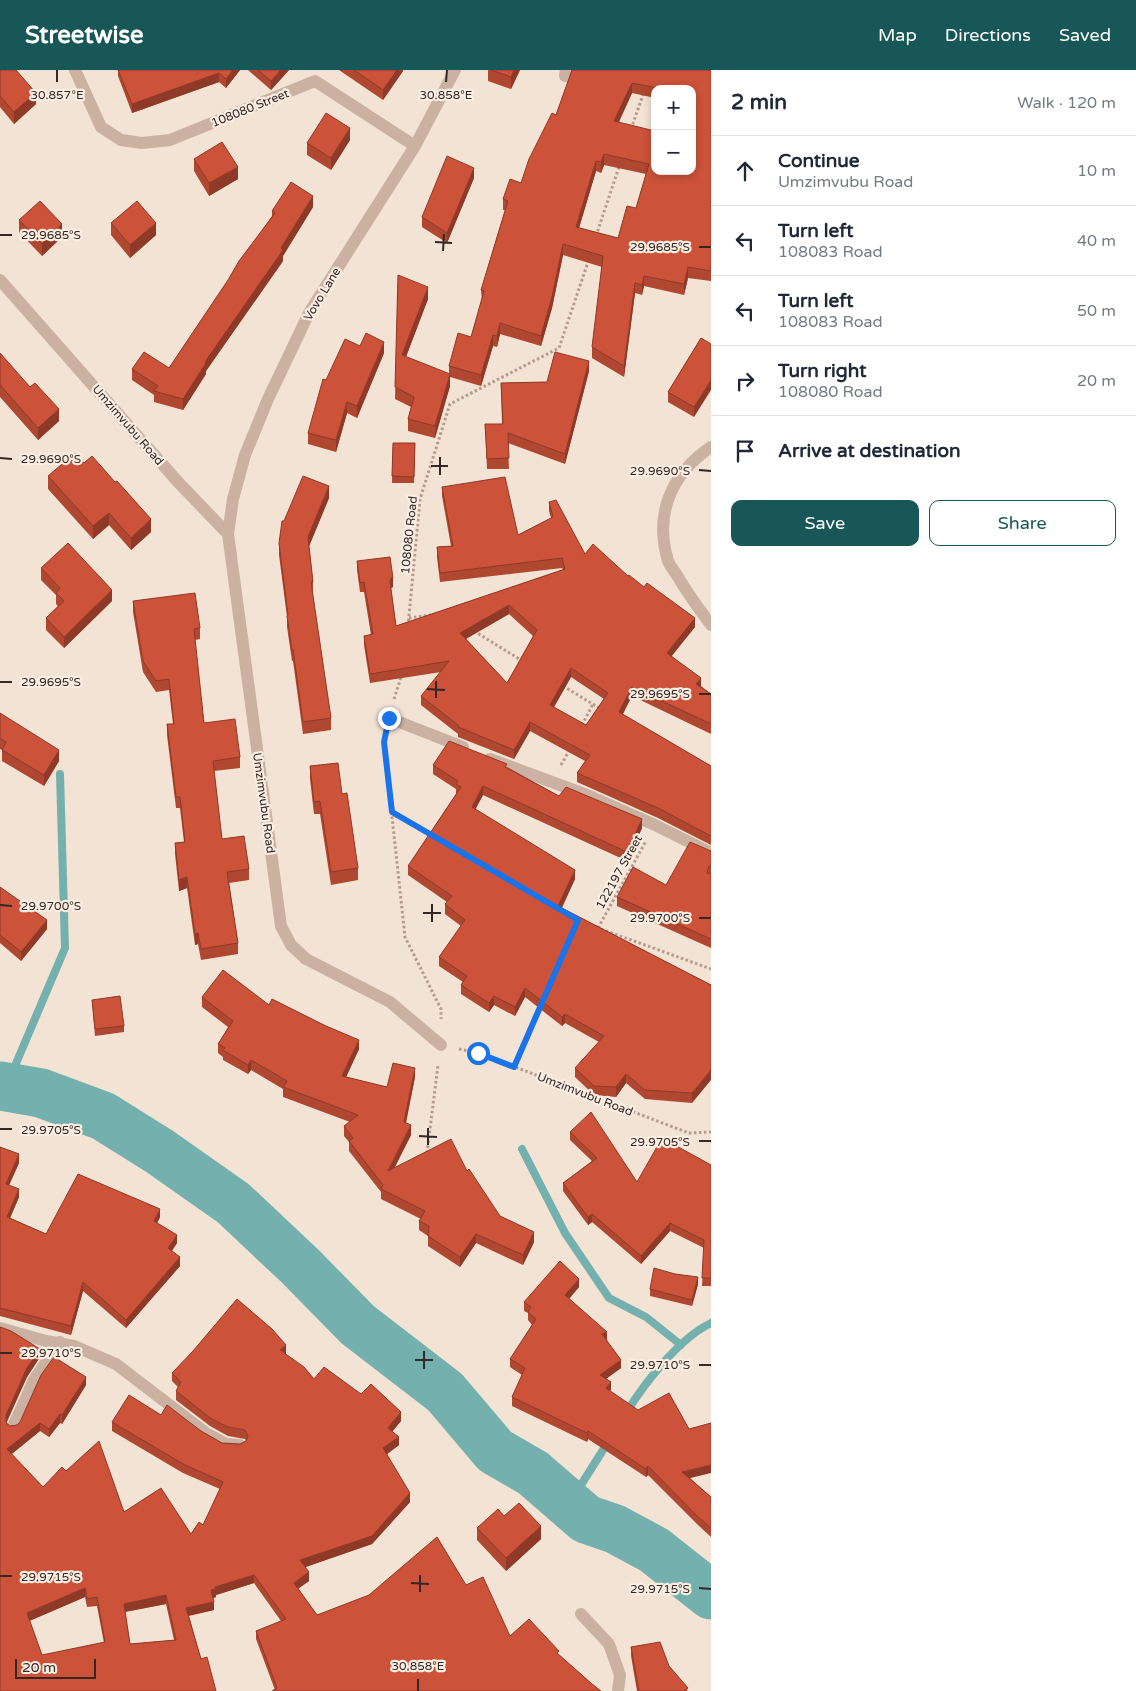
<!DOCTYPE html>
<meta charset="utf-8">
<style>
:root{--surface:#fff;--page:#f6f6f7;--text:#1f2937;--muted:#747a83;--line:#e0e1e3;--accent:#185757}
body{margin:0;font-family:"Varela Round",sans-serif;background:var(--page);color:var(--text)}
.controls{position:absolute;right:15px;top:15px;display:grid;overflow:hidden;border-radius:10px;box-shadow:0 2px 8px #0003}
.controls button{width:45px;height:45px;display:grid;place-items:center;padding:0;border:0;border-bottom:1px solid var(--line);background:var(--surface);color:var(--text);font:25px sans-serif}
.scale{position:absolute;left:15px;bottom:12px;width:81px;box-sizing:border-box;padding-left:5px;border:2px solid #342824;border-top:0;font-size:14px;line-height:18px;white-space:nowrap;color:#342824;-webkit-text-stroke:4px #faede2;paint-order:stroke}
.stop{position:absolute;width:15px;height:15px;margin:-11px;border:4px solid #1a73e8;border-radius:50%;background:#fff}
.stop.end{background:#1a73e8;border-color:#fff;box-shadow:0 1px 5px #0008}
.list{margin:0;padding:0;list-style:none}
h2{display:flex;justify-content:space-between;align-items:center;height:65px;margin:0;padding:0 20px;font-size:21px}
h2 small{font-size:16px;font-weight:400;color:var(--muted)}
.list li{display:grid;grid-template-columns:32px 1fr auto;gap:15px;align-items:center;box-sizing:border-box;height:70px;padding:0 20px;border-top:1px solid var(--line)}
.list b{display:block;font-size:19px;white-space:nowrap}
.list p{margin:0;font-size:16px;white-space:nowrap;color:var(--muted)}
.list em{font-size:16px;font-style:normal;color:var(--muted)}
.actions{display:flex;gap:10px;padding:15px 20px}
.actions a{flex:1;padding:11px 0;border:1px solid var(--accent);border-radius:10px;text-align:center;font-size:18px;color:var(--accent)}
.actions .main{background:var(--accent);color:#fff}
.icon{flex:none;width:28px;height:28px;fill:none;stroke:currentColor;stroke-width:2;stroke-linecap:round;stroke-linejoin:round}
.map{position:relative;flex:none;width:711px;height:1621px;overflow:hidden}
header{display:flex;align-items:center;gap:30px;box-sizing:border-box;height:70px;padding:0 25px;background:var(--accent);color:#fff}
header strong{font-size:24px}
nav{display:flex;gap:28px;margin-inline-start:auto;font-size:18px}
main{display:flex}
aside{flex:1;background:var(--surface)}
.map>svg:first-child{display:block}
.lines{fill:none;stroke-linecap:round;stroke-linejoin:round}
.stream{stroke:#73b0ae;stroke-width:8}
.river{stroke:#73b0ae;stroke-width:49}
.path{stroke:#b69b8c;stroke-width:3;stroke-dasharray:2.5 2.5;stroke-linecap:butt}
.minor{stroke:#cab1a1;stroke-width:12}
.wall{fill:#af4731;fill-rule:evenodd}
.shaded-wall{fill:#8f3928}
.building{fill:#cc5239;stroke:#8f3928;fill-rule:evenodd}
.route{stroke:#1a73e8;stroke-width:6}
.ticks{fill:none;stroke:#342824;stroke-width:2}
.labels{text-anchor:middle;stroke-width:4.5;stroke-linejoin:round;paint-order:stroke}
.street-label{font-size:12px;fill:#342824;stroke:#faede2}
.ticks-label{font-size:12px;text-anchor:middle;fill:#342824;stroke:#faede2;stroke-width:4.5;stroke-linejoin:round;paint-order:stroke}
</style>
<header>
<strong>Streetwise</strong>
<nav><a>Map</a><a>Directions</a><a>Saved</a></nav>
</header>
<main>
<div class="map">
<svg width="711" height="1621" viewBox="0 0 711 1621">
<rect width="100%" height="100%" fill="#f2e3d5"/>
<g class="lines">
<!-- stream -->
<path class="stream" d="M6,1017L65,878L60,704
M522,1079L565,1163L609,1228L646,1247L681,1275
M626,1343C644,1314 679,1268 711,1253
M569,1434L608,1372"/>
<!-- river -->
<path class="river" d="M0,1016L41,1023L103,1046L159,1081L233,1133L300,1196L358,1255L445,1322L495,1381L533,1403L586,1449L615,1459L654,1480L711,1525"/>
<!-- path -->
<path class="path" d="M631,59L644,22
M596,166L620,94
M409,548L431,545
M408,556L420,429L450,334L559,278L589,189
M474,561L524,592
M563,616L601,639
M394,629L402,604
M582,655L593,634
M385,667L384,672L405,867L441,939V949
M561,695L570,679
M392,742L432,766
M598,858L646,771
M601,859L711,899
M459,979L478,983L689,1063L711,1062
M514,997L541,936
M427,1083L438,995"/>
<!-- minor -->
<path class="minor" d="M75,0L101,57L121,70L142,73L170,70L315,11L415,76
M565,6L566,0
M0,210L178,412L228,464L281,856L291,875L306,889L390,932L441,975
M711,377C671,404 654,444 668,491C670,496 675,502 678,507C688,524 699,539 711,555
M228,464L233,429L245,385L268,329L309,243L415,76L455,0
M389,648L463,677
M490,689L587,725L655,755L711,783
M0,1258L46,1271L74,1276L116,1294L206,1363L226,1374L240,1375
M13,1357L34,1310L60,1272
M581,1544L609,1574L620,1605L618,1621"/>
</g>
<!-- wall -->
<path class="wall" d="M0,0L36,34L14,54L0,37Z
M118,0H240L226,18L219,12L132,43L118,6Z
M248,0H289L271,20Z
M339,0H403V1L383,30Z
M488,0H520L511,19L488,11Z
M572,0H711V211L688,208L684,225L644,216L642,225L635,223L624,307L592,288V277L602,197L563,185L552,238L541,276L500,264L497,277L493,276L481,316L450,307V316L435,368L408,361V349L411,337L395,329L398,205L428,229L406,287L449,304V296L471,267L482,230L481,220L505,140H503V129L521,113L556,45ZM655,19H692V101L619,52L632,23L655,28ZM604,95L646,104L636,138L618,168L579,158L596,101L601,103Z
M350,70L331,100L307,85V73Z
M194,89L238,109L209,126L194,101Z
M474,108L447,173L422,157V147Z
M313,137L283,186V191L206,301V304L183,340L154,332V325L132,310V299L169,298L272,146V141Z
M19,150L62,167L42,186L19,162Z
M111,153L156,165L130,188L111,165Z
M701,268L694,347L668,332V322Z
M360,276L384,283L357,348L347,343L336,382L308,374V363L326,310Z
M0,283L59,351L38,370L0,327Z
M589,301L565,394L508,373L509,399H487L485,354H502L501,313L547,312Z
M393,373H415L414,413H392Z
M48,406L151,462L131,480L109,455L93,469L48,419Z
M442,417L518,465L551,448L549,441V432L585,484L628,506L695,557L671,586L701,616L711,624V664L632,626L622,644L711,696V775L658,748L577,712V703L585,691L530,661L514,689L458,667V664L421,635V626L441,602L370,613L364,575V566L371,565L364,522H360L357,500V491L393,517L391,518L396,556L563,500L562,498L440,512L437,487V477L451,476L442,426ZM509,544L533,566L507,613L466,569ZM571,607L604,629L586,655L554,637Z
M329,428L309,476L313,512V523L312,524L331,648V660L303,664L293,591H292L287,557V547L279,485V473L284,451Z
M41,498L112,531L64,578L46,560V548L58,536L56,534V525L41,510Z
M133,531L200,558V569L195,570L204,653L240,687V698L214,701L222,769L249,799V810L229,813L238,873V884L201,890L198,874L195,875L187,818L179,821L175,784V773L184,772L180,738H176L167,665V654H173L169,620L156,622L143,602L133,542Z
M0,643L59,691L44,716L2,691V680L0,679Z
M433,695L507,697L559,726L642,758L627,791L483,725L475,739L575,809L562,838L711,915L692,1033L645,1029L626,1013L616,1027L594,1025L575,1007V998L599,972L565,953L562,956L525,927L515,946L494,935L489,942L461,924V915L463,912L439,896V887L461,856L445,844V834L447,832L408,805V796L456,724V719L433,704Z
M310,696L358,798V810L331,815L320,744H314L310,709Z
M711,781V878L617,836V827L666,815Z
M0,817L47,859L21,891L0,873Z
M202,927L269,935L359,979L346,1007L387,1017L415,1007L406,1053L411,1065L395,1097L467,1101L500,1146L534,1172L523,1195L476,1173L460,1197L428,1176V1166L419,1160V1151L421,1149L381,1129V1122L349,1081V1072L344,1066V1056L350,1052L283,1027V1019L251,1000L248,1004L223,990V987L218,983V974L228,957L202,937Z
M92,930L124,956V962L95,966Z
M570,1062L637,1112L711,1095V1216H702L704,1178L670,1161L641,1194L592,1152L588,1155L563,1121V1113L592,1091L570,1070Z
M0,1077L19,1093L9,1115L19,1127L10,1148L46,1164L160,1147L157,1153L177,1173L172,1181L180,1196L126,1258L83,1221L71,1265L0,1246Z
M675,1204L698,1214L692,1236L650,1226V1219Z
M579,1217L569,1229L607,1270L621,1298L606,1309L610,1321L690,1408L711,1427V1467L698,1455L648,1405L646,1407L588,1369L587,1372L512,1336V1327L522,1305L510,1297V1289L532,1255L528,1250V1243L524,1241V1232Z
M0,1257L40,1287L27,1307L6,1352L10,1356L17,1355L86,1315L62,1354L60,1353L49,1367L40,1361L11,1384L43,1417L66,1401L124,1442L191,1464L203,1455L220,1419L183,1403L112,1361V1352L161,1345L201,1361L222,1373L240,1374L246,1371L245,1369L228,1366L210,1356L176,1330V1321L178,1317L172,1311V1303L286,1284L314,1309L361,1324L401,1351L392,1361L399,1375L387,1384L410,1432L372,1474L305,1497L309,1511L298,1519L317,1545L466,1515L510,1566L559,1585L592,1614L275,1620L256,1569V1561L281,1551L254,1513L216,1525V1527L213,1528L214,1540L189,1546L201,1589L216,1621H0ZM85,1527L87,1537L97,1536L104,1573L42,1585L29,1551ZM166,1534L174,1570L130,1574L125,1542Z
M504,1446L541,1469L506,1501L477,1470V1458Z
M631,1577L669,1596L688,1621H637L631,1586Z"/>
<!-- shaded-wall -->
<path class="shaded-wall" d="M233,0H240L226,18V9Z
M281,0H289L271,20V11Z
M397,0L403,1L383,30V20Z
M514,0H520L511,19V7Z
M219,3V12L132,43V34Z
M632,13V23L614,62V51Z
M36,23V34L14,54V42Z
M350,58V70L331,100V88Z
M604,84V95L601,103V92Z
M596,91V101L576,168V157Z
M238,97V109L209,126V113Z
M474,98V108L447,173V163Z
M313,126V137L283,186V191L206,301V304L183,340V329L205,292L281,178Z
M156,153V165L130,188V175Z
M62,154V167L42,186V174Z
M563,174V185L552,238L541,276V266Z
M688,197V208L684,225V214Z
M644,206V216L642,225V215Z
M635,213V223L624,307V296Z
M428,217V229L402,297V285Z
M500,253V264L497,277V266Z
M493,265V276L481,316V305Z
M384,272V283L357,348V336Z
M589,291V301L565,394V384Z
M450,304V316L435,368V356Z
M711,310V320L694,347V337Z
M347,332V343L336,382V370Z
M59,339V351L38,370V358Z
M329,416V428L308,479V467Z
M109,443V455L93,469V456Z
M151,449V462L131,480V468Z
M391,508H393V517L391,518L390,512Z
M112,520V531L64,578V567Z
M509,535V544L460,572V563Z
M695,548V557L667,592V583Z
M571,598V607L550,644V635Z
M701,608V617L696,614Z
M632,617V626L619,652V642Z
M530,652V661L514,689V680Z
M59,680V691L44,716V705Z
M483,716V725L472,746V737Z
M642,749V758L627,791V782Z
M575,800V809L558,845V836Z
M187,807V818L179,821V810Z
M47,850V859L21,891V882Z
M198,863V874L195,875V864Z
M525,918V927L515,946V937Z
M494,926V935L489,942V933Z
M565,944V953L562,956V947Z
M359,970V979L342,1016V1006Z
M251,990V1000L248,1004V995Z
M415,998V1007L404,1061V1052Z
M711,1000V1010L692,1033V1023Z
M626,1004V1013L616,1027V1017Z
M411,1055V1065L388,1110V1101Z
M19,1084V1093L6,1122V1114Z
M19,1119V1127L7,1155V1147Z
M160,1139V1147L154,1159V1151Z
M592,1144V1152L588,1155V1147Z
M670,1153V1161L641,1194V1186Z
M534,1162V1172L523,1195V1185Z
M476,1164V1173L460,1197V1187Z
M177,1165V1173L168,1186V1178Z
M180,1187V1196L126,1258V1250Z
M698,1207V1214L692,1236V1230Z
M579,1209V1217L565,1233V1225Z
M83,1212V1221L71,1265V1256Z
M607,1262V1271L602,1264Z
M286,1275V1284L280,1280Z
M40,1279V1287L27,1307L6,1354V1345L27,1298Z
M621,1290V1298L600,1313V1305Z
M86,1307V1315L62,1354V1345Z
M611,1312V1320L606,1327V1318Z
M401,1342V1351L388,1367V1358Z
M60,1344V1353L49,1367V1359Z
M40,1353V1361L7,1388V1379Z
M588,1361V1369L587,1372V1363Z
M399,1367V1375L383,1387V1378Z
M711,1395V1403L682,1410V1402Z
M648,1396V1405L646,1407V1399Z
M410,1423V1432L372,1474L300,1499V1490Z
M541,1456V1469L506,1501V1488Z
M309,1502V1511L294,1521V1513Z
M254,1505V1513L216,1525V1527L211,1529V1520L215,1517Z
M85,1518V1527L27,1552V1543Z
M166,1525V1534L124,1542V1534Z
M214,1532V1540L186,1546V1538Z"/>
<!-- building -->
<path class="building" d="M0,0H16L36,23L14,42L0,26Z
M118,0H233L226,9L219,3L132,34Z
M258,0H281L271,11Z
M354,0H397L383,20Z
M491,0H514L511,7Z
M572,0H711V201L688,197L684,214L644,206L642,215L635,213L624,296L592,277L603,186L563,174L552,227L541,266L500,253L497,266L493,265L481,305L449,296L458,263L471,267L484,221L481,220L508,131L503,129L510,109L521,113L529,89L552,43L556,45ZM632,13L662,19H692V25H693L692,28V101H655V61L614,51ZM604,84L649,94L636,138L627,136L618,168L576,157L596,91L601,92Z
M326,43L350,58L331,88L307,73Z
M222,72L238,97L209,113L194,89Z
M447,86L474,98L447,163L422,147Z
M291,112L313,126L281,178L283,180L205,292L206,293L183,329L154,321L158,316L132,299L144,282L169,298L228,210L239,191L275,143L272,141Z
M40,131L62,154L42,174L19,150Z
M137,131L156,153L130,175L111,153Z
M398,205L428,217L402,285L450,304L435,356L408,349L414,327L395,317Z
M366,263L384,272L357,336L347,332L336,370L308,363L323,309L326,310L345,269L360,276Z
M701,268L711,274V310L694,337L668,322Z
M555,282L589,291L565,384L508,363L509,388L487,389L485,354H503L501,313L547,312Z
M0,283L30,317L35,313L59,339L38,358L0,315Z
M393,373H415L414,407L392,406Z
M75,383L84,393L92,386L115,412L117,411L151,449L131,468L109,443L93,456L48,406Z
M303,406L329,416L308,467L313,512H311L331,648L303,652L293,579L292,580L287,546L288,545L279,473L282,451H284Z
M505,407L518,465L553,447L549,432L556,430L585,484L593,474L628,506L629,505L644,517L647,513L695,548L667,583L701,608L696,614L711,624V654L632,617L619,642L711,696V766L658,738L577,703L590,685L530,652L514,680L458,657L459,656L421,626L449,591L370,604L364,566L373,564L364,512L360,513L357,491L390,487L393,508H391L390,512L396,556L565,499L562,488L440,503L437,477L453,476L442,417ZM509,535L537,560L507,613L460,563ZM571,598L608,623L586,655L550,635Z
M68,473L112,520L64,567L46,548L64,531L56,523L60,518L41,498Z
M195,523L200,558L194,559L204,653L235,649L240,687L213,691L222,769L244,766L249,799L227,802L238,873L201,879L198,863L195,864L187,807L179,810L175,773L185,772L180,727H176L167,654H174L169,609L156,611L143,591L133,531Z
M0,643L59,680L44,705L2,680L6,672L0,668Z
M449,671L507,694L505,697L559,726L566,717L642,749L627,782L483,716L472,737L575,800L558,836L711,915V1000L692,1023L645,1020L626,1004L616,1017L594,1016L575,998L604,966L565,944L562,947L525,918L515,937L494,926L489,933L461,915L467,906L439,887L465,850L445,834L452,826L408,796L461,717L456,714L458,711L433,695Z
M338,693L342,724L347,723L358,798L331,802L320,731L314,732L310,696Z
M690,772L711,781V797L709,796L707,803L711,804V869L617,827L633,797L666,815Z
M0,817L47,850L21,882L0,865Z
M223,900L269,935L272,929L326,956L359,970L342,1006L387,1017L393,993L415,998L404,1052L411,1055L388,1101L451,1069L467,1101L469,1099L500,1146L534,1162L523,1185L476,1164L460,1187L428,1166L429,1156L419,1151L425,1141L381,1119L383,1115L349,1071L353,1068L344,1056L358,1045L283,1017L287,1011L251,990L248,995L223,980L225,978L218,974L233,951L202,927Z
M120,926L124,956L95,959L92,930Z
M591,1042L637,1112L662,1068L711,1095V1208H702L704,1170L670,1153L641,1186L592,1144L588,1147L563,1113L597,1088L570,1062Z
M0,1077L19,1084L6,1114L19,1119L7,1147L46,1164L78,1104L160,1139L154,1151L177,1165L168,1178L180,1187L126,1250L83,1212L71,1256L0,1238Z
M560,1191L579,1209L565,1225L607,1262L602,1264L621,1290L600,1305L611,1312L606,1318L638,1340L669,1323L689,1359L711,1353V1395L682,1402L711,1427V1458L698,1447L648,1396L646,1399L588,1361L587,1363L512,1327L525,1298L510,1289L536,1249L528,1242L531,1237L524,1232Z
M654,1198L675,1204L698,1207L692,1230L650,1219Z
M237,1229L272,1259L286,1275L280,1280L304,1297L314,1309L324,1297L361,1324L371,1314L401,1342L388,1358L399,1367L383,1378L410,1423L372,1466L300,1490L309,1502L294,1513L317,1545L369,1525L437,1467L466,1515L483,1507L510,1566L529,1549L559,1581L557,1583L592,1614L601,1621H272L277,1618L256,1561L286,1549L254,1505L215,1517L216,1519L211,1520L214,1532L186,1538L201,1589L207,1587L216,1621H0V1257L11,1261L40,1279L27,1298L6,1345V1353L10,1356L17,1355L20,1352L41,1305L54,1287L86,1307L62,1345L60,1344L49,1359L40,1353L7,1379L43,1417L62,1397L66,1401L99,1371L124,1442L161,1418L191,1464L199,1452L203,1455L223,1412L183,1394L112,1352L129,1325L161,1345L167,1335L201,1361L222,1373L240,1374L246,1371L248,1366L245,1360L228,1357L210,1348L176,1321L181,1312L172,1303L193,1281ZM85,1518L87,1529L97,1527L105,1572L42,1585L27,1543ZM166,1525L176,1570L130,1574L124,1534Z
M519,1433L541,1456L506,1488L477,1458L498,1439L504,1446Z
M660,1572L669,1596L688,1618L684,1621H639L631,1577Z"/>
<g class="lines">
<!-- route -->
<path class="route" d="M389,648L384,672L392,742L578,850L514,997L478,983"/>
</g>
<!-- ticks -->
<path class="ticks" d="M57,12V0M446,12L447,0M0,165H12M435,172L452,173M699,177H711M443,181L444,164M0,388L12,389M431,396H448M699,400L711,401M440,405V387M0,612H12M427,619L445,620M699,624H711M436,628V611M0,835L12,836M423,843H441M699,848H711M432,852V834M0,1059H12M419,1066L437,1067M699,1071H711M428,1075V1058M0,1283H12M415,1290H433M699,1295H711M424,1299V1281M0,1506H12M411,1513L429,1514M699,1518L711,1519M420,1522V1505M418,1621V1609"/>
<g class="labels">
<!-- street labels -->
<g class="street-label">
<text transform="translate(250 38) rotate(-22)" y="4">108080 Street</text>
<text transform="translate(322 224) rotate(-59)" y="4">Vovo Lane</text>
<text transform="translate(128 355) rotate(49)" y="4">Umzimvubu Road</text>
<text transform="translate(409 465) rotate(-84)" y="4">108080 Road</text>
<text transform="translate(264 733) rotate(82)" y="4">Umzimvubu Road</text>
<text transform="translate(619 802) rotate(-61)" y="4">122197 Street</text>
<text transform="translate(585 1024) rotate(21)" y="4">Umzimvubu Road</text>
</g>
</g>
<g class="ticks-label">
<text x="57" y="29">30.857°E</text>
<text x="446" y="29">30.858°E</text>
<text x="51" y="169">29.9685°S</text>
<text x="660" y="181">29.9685°S</text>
<text x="51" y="393">29.9690°S</text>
<text x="660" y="405">29.9690°S</text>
<text x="51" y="616">29.9695°S</text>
<text x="660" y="628">29.9695°S</text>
<text x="51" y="840">29.9700°S</text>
<text x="660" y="852">29.9700°S</text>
<text x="51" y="1064">29.9705°S</text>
<text x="660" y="1076">29.9705°S</text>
<text x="51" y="1287">29.9710°S</text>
<text x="660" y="1299">29.9710°S</text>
<text x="51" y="1511">29.9715°S</text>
<text x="660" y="1523">29.9715°S</text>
<text x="418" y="1600">30.858°E</text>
</g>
</svg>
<div class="controls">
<button>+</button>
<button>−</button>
</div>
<div class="scale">20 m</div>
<div class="stop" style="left:478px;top:983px"></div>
<div class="stop end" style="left:389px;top:648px"></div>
</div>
<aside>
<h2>2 min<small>Walk · 120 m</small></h2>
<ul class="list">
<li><svg class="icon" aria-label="ahead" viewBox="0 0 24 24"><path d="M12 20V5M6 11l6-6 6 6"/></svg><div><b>Continue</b><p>Umzimvubu Road</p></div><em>10 m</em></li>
<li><svg class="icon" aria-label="left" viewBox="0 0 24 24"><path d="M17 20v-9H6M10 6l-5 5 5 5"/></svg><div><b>Turn left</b><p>108083 Road</p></div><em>40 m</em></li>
<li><svg class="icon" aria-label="left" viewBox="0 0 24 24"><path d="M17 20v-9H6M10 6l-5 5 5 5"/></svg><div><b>Turn left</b><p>108083 Road</p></div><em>50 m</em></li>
<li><svg class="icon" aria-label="right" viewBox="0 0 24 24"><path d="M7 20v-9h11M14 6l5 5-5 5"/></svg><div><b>Turn right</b><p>108080 Road</p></div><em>20 m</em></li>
<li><svg class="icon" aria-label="arrive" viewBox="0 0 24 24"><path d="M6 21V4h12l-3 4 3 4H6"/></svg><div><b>Arrive at destination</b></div></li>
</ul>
<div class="actions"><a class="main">Save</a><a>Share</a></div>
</aside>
</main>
